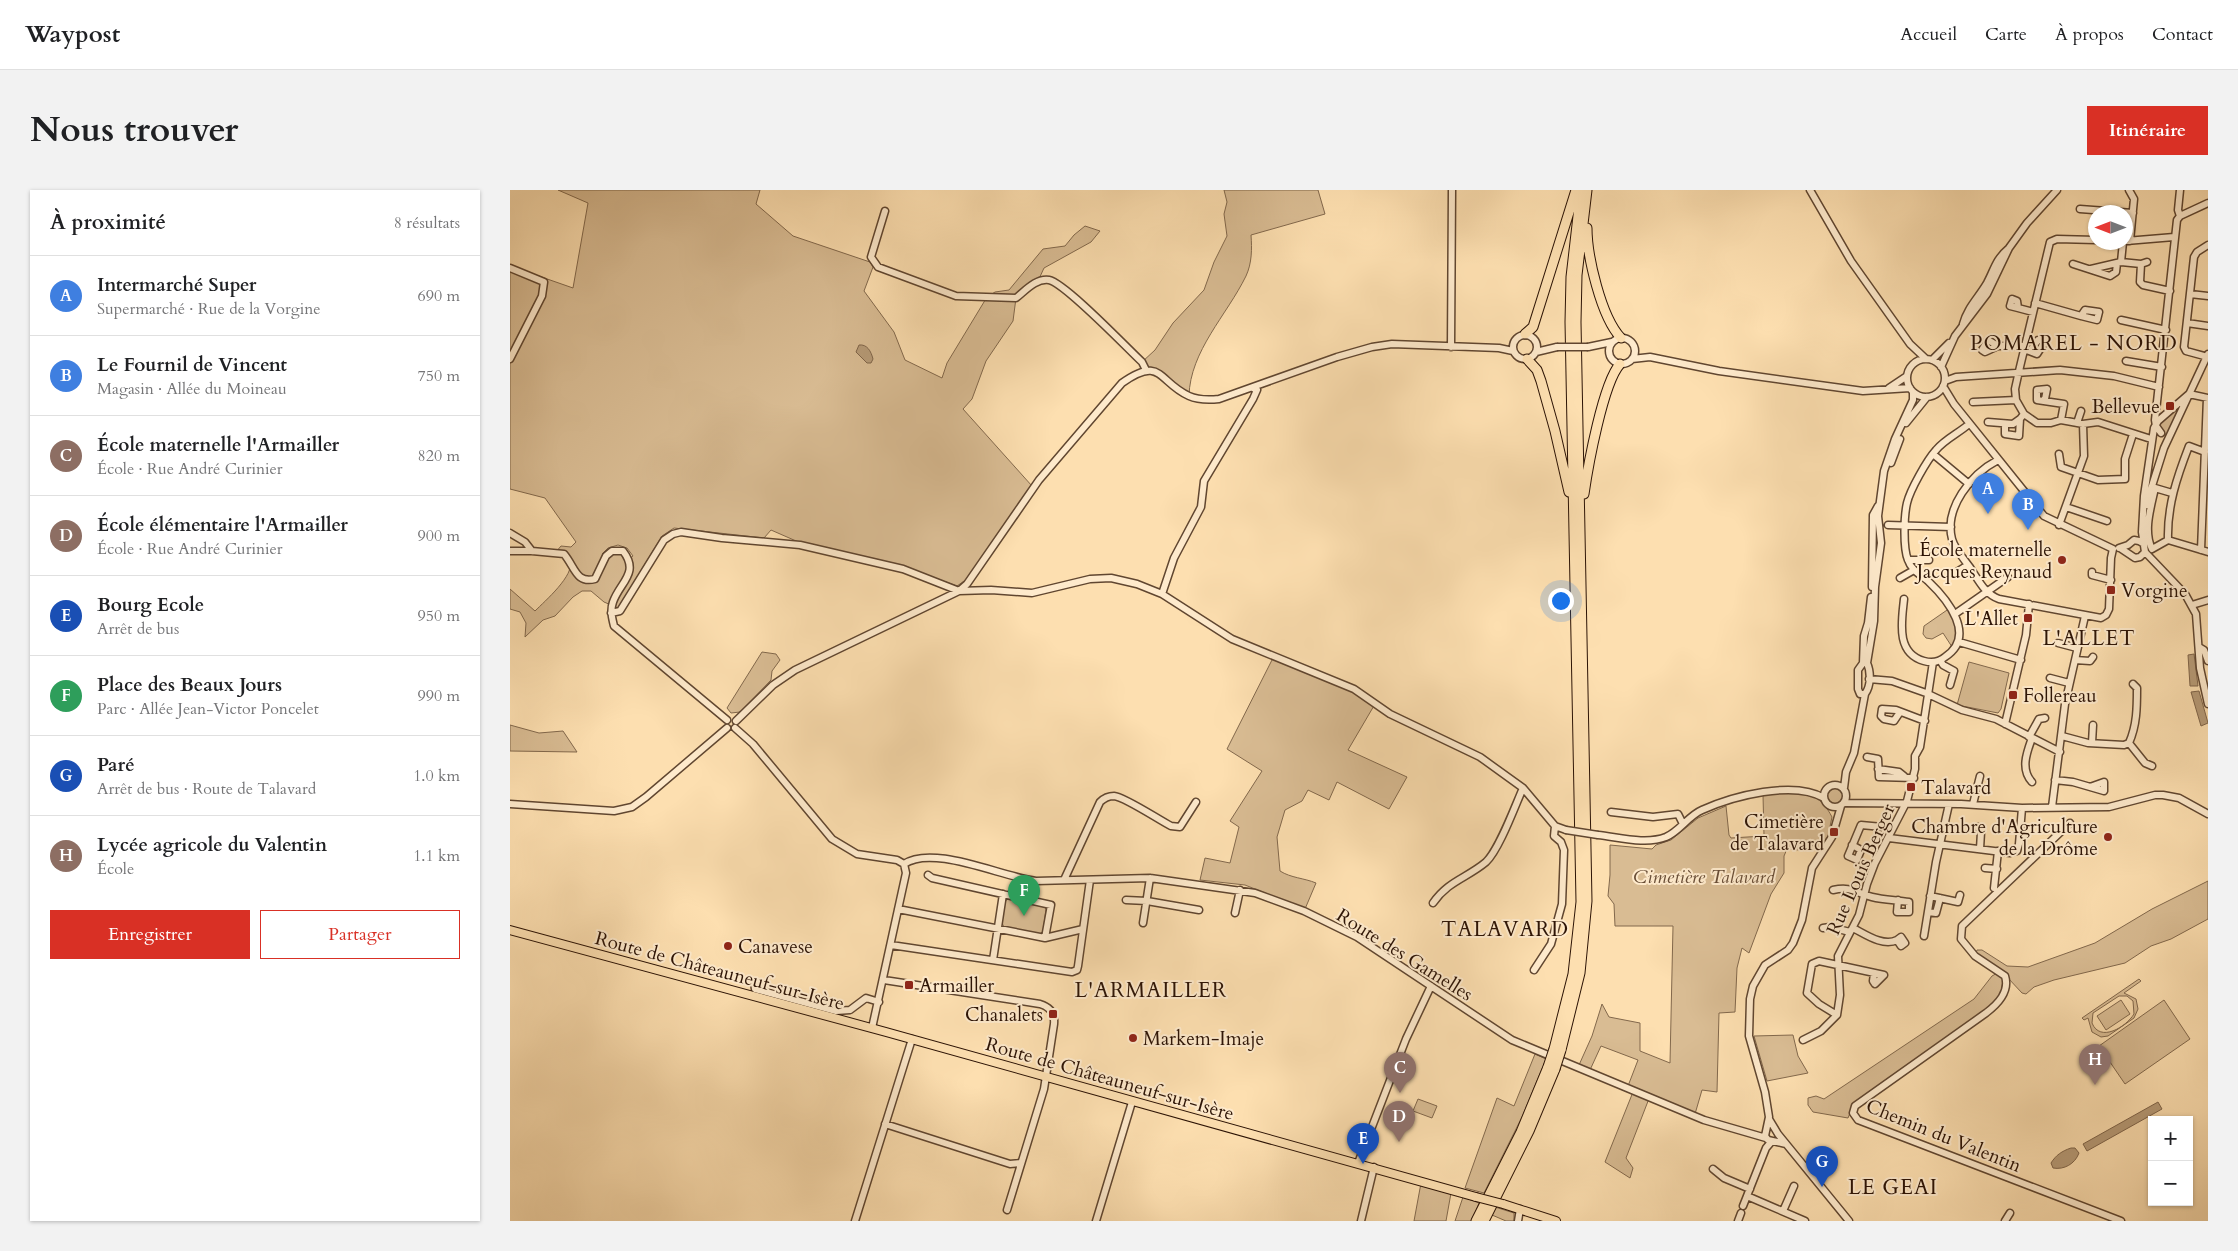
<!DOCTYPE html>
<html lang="fr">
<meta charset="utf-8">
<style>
:root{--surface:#fff;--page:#f2f2f2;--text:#202124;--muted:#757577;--line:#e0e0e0;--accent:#d93025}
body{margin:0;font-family:Cardo,serif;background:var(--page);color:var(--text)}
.controls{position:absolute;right:15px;bottom:15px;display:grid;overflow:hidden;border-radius:0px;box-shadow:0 1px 4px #0004}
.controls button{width:45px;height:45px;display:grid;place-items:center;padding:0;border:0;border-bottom:1px solid var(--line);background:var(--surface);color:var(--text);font:25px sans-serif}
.compass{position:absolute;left:1578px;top:15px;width:45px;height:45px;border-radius:50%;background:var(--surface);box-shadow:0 1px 4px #0004;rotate:270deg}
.you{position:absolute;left:1050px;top:410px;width:18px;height:18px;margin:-12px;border:4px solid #fff;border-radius:50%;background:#1a73e8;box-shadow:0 0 0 8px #1a73e833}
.badge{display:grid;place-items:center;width:32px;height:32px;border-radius:50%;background:var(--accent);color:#fff;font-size:16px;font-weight:700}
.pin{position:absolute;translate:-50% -41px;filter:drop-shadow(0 1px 2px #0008)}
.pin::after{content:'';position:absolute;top:26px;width:18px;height:15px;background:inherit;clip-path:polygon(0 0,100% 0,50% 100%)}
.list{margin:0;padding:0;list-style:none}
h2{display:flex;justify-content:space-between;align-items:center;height:65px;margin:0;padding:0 20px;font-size:21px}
h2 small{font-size:16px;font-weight:400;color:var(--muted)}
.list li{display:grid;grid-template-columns:32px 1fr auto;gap:15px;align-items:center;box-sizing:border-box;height:80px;padding:0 20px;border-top:1px solid var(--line)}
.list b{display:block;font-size:19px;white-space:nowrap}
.list p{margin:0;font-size:16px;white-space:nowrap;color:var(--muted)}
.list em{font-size:16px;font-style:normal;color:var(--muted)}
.actions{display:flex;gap:10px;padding:15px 20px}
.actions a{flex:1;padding:11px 0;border:1px solid var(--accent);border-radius:0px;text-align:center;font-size:18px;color:var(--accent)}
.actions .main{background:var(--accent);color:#fff}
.map{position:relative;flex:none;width:1698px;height:1031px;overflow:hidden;border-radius:0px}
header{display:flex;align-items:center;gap:30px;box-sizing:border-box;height:70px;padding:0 25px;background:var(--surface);border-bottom:1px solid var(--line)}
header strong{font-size:24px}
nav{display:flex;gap:28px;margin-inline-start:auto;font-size:18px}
.intro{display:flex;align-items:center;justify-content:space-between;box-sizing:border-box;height:120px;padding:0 30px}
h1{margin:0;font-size:35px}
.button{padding:12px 22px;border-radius:0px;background:var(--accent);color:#fff;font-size:18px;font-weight:700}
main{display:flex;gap:30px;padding:0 30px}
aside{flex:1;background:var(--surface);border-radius:0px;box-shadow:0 1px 4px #0004}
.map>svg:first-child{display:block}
.green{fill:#d9bc93;stroke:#82684c;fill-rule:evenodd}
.water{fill:#b69a76;stroke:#7f6449}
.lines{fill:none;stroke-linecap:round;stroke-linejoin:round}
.minor-casing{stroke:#604630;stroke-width:9}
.major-casing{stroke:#2c1305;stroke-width:10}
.highway-casing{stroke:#2c1305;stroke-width:11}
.minor{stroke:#feeacc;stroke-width:6}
.major{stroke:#fddfb0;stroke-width:8}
.highway{stroke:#fddfb0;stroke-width:9}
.minor-bridge-casing{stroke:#604630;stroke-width:9;stroke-linecap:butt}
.major-bridge-casing{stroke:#2c1305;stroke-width:10;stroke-linecap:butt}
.highway-bridge-casing{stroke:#2c1305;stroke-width:11;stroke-linecap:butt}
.minor-bridge{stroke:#feeacc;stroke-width:6}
.major-bridge{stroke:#fddfb0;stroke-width:8}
.highway-bridge{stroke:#fddfb0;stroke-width:9}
.poi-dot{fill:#8f2418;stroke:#feeacc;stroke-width:2}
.labels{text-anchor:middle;stroke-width:4;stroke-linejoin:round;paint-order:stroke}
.poi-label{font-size:19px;fill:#2c1305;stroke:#feeacc;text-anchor:end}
.street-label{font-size:19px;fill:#2c1305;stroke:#feeacc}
.park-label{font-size:19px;font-style:italic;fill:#694e37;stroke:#feeacc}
.quarter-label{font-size:21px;letter-spacing:1px;fill:#2c1305;stroke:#feeacc}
</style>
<header>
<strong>Waypost</strong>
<nav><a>Accueil</a><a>Carte</a><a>À propos</a><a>Contact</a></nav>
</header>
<div class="intro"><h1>Nous trouver</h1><a class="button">Itinéraire</a></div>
<main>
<aside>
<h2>À proximité<small>8 résultats</small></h2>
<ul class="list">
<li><span class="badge" style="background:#3f7fe0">A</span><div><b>Intermarché Super</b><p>Supermarché · Rue de la Vorgine</p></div><em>690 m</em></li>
<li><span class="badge" style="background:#3f7fe0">B</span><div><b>Le Fournil de Vincent</b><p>Magasin · Allée du Moineau</p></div><em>750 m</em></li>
<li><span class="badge" style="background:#8d6e63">C</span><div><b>École maternelle l'Armailler</b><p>École · Rue André Curinier</p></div><em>820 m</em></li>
<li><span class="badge" style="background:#8d6e63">D</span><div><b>École élémentaire l'Armailler</b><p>École · Rue André Curinier</p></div><em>900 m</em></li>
<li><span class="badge" style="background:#1a4fb4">E</span><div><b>Bourg Ecole</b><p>Arrêt de bus</p></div><em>950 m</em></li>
<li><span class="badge" style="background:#2e9e5b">F</span><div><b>Place des Beaux Jours</b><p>Parc · Allée Jean-Victor Poncelet</p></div><em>990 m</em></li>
<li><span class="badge" style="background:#1a4fb4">G</span><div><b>Paré</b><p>Arrêt de bus · Route de Talavard</p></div><em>1.0 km</em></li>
<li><span class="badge" style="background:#8d6e63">H</span><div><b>Lycée agricole du Valentin</b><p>École</p></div><em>1.1 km</em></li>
</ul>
<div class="actions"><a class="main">Enregistrer</a><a>Partager</a></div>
</aside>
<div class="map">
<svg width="1698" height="1031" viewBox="0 0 1698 1031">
<rect width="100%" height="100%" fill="#fddfb0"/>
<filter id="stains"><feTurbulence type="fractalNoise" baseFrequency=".004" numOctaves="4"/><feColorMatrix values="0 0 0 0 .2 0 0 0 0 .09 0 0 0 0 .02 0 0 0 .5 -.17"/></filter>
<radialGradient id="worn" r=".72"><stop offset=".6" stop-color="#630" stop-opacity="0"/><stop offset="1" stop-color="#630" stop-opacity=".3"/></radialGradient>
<!-- green -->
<path class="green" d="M48,0H250L246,14L283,46L360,72L363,77L354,101L384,142L395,170L432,188L437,173L477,107L485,102L499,100L533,59L555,56L564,45L575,36L590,41L581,52L534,78L528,91L506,108L503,131L476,171L462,209L453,219L522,296L457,389L447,396L411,383L293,354L261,340L254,348L164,338L152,346L108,418L94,412L81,401H72L63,407L45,426L33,430L15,447L16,433L10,422L0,419V399L25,421C35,411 65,385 60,371L45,363L51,356L61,357L66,352L35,308L0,299V76L63,98L78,13ZM108,355L117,358L123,366L119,369L113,361L96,365L92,364L98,358Z
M714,0H808L815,24L741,45C742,59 742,73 736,86C717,125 680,161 679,206L636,180L632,172L645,160L663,133L694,100L704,72L717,46L714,24L717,12Z
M1672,214L1657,245C1651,242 1650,238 1648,232Z
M1440,418L1449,432L1444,460L1433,443L1422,449L1416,448L1413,444L1414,436Z
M252,462L266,464L270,470L262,481L261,490L230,522L221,523L217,518Z
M764,466L844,499L865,514L838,560L897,587L879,619L827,592L819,610L798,600L792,611L775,620L767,647L770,681C781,688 794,688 806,693L795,719L735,695L690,690L695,668L720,673L729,637L720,631L752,581L717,559Z
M1459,472L1499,483L1491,519L1488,523L1447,515Z
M0,535L29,543L53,541L67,562L0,561Z
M1317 606a8 8 0 1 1 16 0a8 8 0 1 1-16 0Z
M1279,602C1301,604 1311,606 1322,627L1318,646L1307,661L1302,655L1289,660L1277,659L1274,666V683L1261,704L1239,763L1232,758L1227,778L1225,822L1209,823L1207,902L1192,900L1185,924L1140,906L1116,968L1123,978L1120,988L1095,972L1123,902L1118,896L1128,870L1091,856L1080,880L1069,875L1082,846L1092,814L1099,827L1130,833V861L1160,873L1163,736H1105L1104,714L1098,706L1100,685V655L1142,659L1146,655L1161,650L1188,628L1216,616L1219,645L1221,648L1254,646L1253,605Z
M1698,691V729L1661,749L1641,756L1615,773L1544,790L1524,797L1516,804L1512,803L1498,788L1488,812L1343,916L1338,928L1303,922L1298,915V908L1306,906L1314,909L1464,809L1482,786L1489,782L1465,766L1467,760H1472L1497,776L1518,777L1585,753L1642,719Z
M500,708L532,715L536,719L533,742L529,744L494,737L492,733L495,711Z
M1629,789L1631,791L1614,803L1626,809L1628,819L1624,828L1598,846L1591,847L1582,842L1578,828L1574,830L1572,828ZM1609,806H1617L1623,811L1624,824C1616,837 1590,853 1582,833L1583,823Z
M1611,810L1620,824L1596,840L1587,826Z
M1654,810L1680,849L1615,894L1589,856Z
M1283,845L1288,866L1298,883L1257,891L1244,846Z
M1025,864L1036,869L1012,927L974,1003L955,998L987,908L1004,916Z
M908,909L927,916L922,928L903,921Z
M911,993L941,1003L936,1031H904Z
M953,1007L969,1013L962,1031H945Z
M985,1017L1004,1023V1031H996L982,1025Z"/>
<!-- water -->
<path class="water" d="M349,155C357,154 361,161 363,169L361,173H357L346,162Z
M1684,464L1688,496H1680L1678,465Z
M1689,501L1698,533L1691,536L1681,502Z
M1648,912L1652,919L1577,961L1573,954Z
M1561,958H1565L1569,963C1565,974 1554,980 1543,978L1541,973C1546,965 1552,961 1561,958Z"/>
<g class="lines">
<defs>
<path id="minor" d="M1300,0L1341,71L1400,154L1416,169
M1619,0L1624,9L1620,51
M1670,0L1668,20L1670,26
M1570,19L1623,23
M375,21L361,67L368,77L446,106L506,108C515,101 526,88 539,90C555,93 617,158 632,172L636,180
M1586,50L1547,49L1540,52L1509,181L1505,199L1506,210L1514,224L1527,233H1541L1551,230L1573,234L1588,232L1641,249
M1616,51L1664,47
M1698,55L1687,62L1684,67L1674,157L1676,161L1698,167
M1611,72L1631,74L1637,72
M1563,74L1600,86L1606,82L1607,73
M1631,74L1630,92L1633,95L1660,101
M0,78L34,92L32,106L0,169
M1581,79L1611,72L1613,52
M1680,104L1698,106
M1525,113L1571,126L1575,120L1589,122L1587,130L1571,126
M1508,118L1500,116L1502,109L1507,111L1508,118L1523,122
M1611,130L1656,140
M1677,133L1698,136
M1453,134C1457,118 1469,107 1477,93C1484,80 1486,69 1498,59
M1003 157a12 12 0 1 1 24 0a12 12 0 1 1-24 0Z
M1099 161a13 13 0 1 1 26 0a13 13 0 1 1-26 0Z
M1488,156L1475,162L1472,160L1478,150L1488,156H1514
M941,157L942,0
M1078,157L1102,152
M1514,159L1527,164L1536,150H1528L1520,161
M1026,162L1047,157
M1122,169L1140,167L1209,181L1353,201L1400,198
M1397 188a19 19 0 1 1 38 0a19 19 0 1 1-38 0Z
M1422,170L1439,153
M1616,171L1652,177
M1431,177L1445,146L1477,104L1499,58L1517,33L1547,0
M1435,191L1446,187L1550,180L1604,186L1649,197
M1433,196L1444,214L1534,326L1603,359
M1379,198L1397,186
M1679,204L1698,208
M1535,209L1537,199L1527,200V210L1554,214L1551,230
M1463,212L1506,210
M1478,232L1503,234L1510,229
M1396,233L1417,207
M1567,233L1571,221
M1495,235V244L1509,246L1510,229L1514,224
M1651,243L1646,236L1645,230L1667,30L1670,26L1698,13
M1423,264L1459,294
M1549,264L1551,277L1588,290L1615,289V269L1623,244
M1488,270C1461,284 1434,318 1442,349C1445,360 1455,370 1461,379C1469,391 1475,404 1489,409L1591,428L1596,425L1599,419L1601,368L1603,359
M1381,273L1390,249
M1636,315L1654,258L1698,164
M1556,317L1597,331
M1378,335L1441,337
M1549,335L1574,266L1573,234
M0,343L15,352L22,361
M1658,350C1657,316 1667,287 1679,256L1695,262
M1658,350L1642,359C1633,341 1641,317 1645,298L1662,303
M1658,350L1698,362
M1609,358L1618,355L1624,350L1629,351L1634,354
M1610,358L1625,368L1630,367L1635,362L1632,342L1634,306L1644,238L1648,231L1679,204
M1691,360L1697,208
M0,361H22L54,364C65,377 66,394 85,389L96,366L102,361H113C130,383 110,392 103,412C100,420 102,428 104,436L217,530
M1635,362L1675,404L1686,424L1690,478L1698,514
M1398,370H1419
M1582,382V385L1601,390
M1445,383L1458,375
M1390,388L1404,380
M1362,397L1363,325L1368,316
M652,404L664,368L691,317L694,291L743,209L747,200L743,198
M1394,409C1392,430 1385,463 1414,471C1421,473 1429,472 1435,467C1467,446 1438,410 1418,391C1411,385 1401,380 1398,370C1393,358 1394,326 1397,313C1400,300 1417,270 1426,260C1435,249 1449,243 1459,234
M1682,415L1698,410
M101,423L110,421L154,350L163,344L171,342L212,348L290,355L393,379L449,401L481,400L522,403L580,389L601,388L627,394L652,404L722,449L844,499L880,524L970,567L1013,598L1045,636L1056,640
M1445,424L1498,387
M1449,452L1511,470
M1548,453L1567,458
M1689,457L1694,460L1698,471
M1430,470L1433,475L1444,481L1440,495
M1565,470L1580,471L1583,467
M1355,473H1357C1361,482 1361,496 1355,504H1350L1348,499V480L1353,473L1354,446L1358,433L1361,407
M1357,473L1364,431L1365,397L1371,353L1368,326L1374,281L1385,249L1403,210V202
M1540,488L1559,493
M1359,489L1382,491L1416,503L1452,520L1486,529L1550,562
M1390,522L1384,531L1374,529L1371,526L1372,519L1386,520L1415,531
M226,531L263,495L285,480L449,401L457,394L529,290L612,193C652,165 648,192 679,206C688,210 699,210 709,209L827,167L862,157L882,154L989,158L1003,161
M1495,534L1516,445L1519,414
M225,538L243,554L322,649L347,664L387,670L394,674L396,683L362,838
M1552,546L1578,553L1614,555L1619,553C1627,535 1627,517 1627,498L1623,494
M1519,547L1529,529L1535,528
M1522,548C1517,562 1510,579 1522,592
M1582,553L1583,535
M1619,553L1635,573L1642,576
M1357,567L1368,569L1369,587L1404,588
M1368,579L1389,582L1394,586
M1545,590L1563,592L1594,601V592L1580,597
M1314 606a11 11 0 1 1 22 0a11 11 0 1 1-22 0Z
M1334,598L1336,582L1344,563L1355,504
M1335,613L1451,614L1512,618L1599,617L1645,605H1653L1669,608L1698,624
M0,614L104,621L122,617L136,607L217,538
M1463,614L1470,586
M1542,617L1555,514L1575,426
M1101,622L1143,627L1168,624L1173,634
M1560,633L1452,736L1451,749L1465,766L1495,786C1500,802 1488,814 1476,823L1345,916L1343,923L1348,930L1611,1031
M1468,637L1471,642L1470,659
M1088,645C1108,647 1136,655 1156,647C1170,641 1178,626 1192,620C1223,606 1284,590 1314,608
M1379,648L1500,663L1507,661L1509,654L1512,618
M1342,655L1351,660L1347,670L1338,666L1351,635L1383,638
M394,674C423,654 492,687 526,691L640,688L745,703L794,721L847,747L1002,850L1194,930L1256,948
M1475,678L1487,679
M418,685L422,688L541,715L535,748
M554,690L590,612C594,608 598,606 604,606C615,607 649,630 661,636L670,637L686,612
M1484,698L1488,661
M1323,700C1342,696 1345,703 1362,707C1374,710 1387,710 1399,712V722H1387L1388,710
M1420,706L1448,712L1450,705
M616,710L637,711L689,720
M923,713C938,691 957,688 976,672C989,660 1005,616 1013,598
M388,719L535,748L573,739
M1418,722L1426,723L1430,708
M725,723L730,700
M633,733L640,688
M1313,738L1320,737L1340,742
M1343,738C1355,744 1373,757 1387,750L1391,756L1395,753L1391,747L1387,750
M1414,746L1426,672L1439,614
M381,755L562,782L567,780L568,776L580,690
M483,770L493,704
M1024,780L1041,754L1052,714L1054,660L1051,652L1044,646L1045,636
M374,790L530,814C540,817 545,823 544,834L534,899L497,1020
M244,792L245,799L326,821L340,820L356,808L369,812
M1327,825L1309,814L1297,803L1302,774L1309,771L1374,785L1365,794L1363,791L1364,784
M1293,850L1311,841L1327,825L1330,805L1328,766L1349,725L1357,694L1365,673L1397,611L1405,579V566L1410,557L1423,472
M1259,929L1268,944L1339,1031
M375,934L500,974L510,973
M1276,954L1258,950L1255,946L1259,927L1255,902L1239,846L1240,809L1243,796L1255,775L1278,760L1283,753L1292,730L1302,678L1322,647L1331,616
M848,973L896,849L921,796
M1203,979L1214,988L1240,999
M1237,1006L1295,1031
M1233,1016L1256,958L1262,951
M1273,1021L1284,996
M345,1031L402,849
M586,1031L622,912
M851,1031L864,977
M1008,1031L1010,1019
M1228,1031L1231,1023
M1495,1031L1500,1023"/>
<path id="major" d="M0,740L376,842L966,1007
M993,1014L1046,1031"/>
<path id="highway" d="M1077,38C1077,66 1091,127 1111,148
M1015,144L1023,137L1066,0
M1017,169L1027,180L1031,191L1045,241L1059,302
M1074,304C1078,276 1093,193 1110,174
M1044,859L1063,784L1071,712L1060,132L1061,87L1071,0
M1051,860L1070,783L1077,711L1066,132L1067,85L1077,0
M966,1031L1011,942L1038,877
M974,1031L1019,941L1045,879"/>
</defs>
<!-- minor casing -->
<use href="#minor" class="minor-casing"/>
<!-- major casing -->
<use href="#major" class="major-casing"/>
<!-- highway casing -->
<use href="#highway" class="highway-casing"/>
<!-- minor -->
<use href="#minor" class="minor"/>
<!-- major -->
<use href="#major" class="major"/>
<!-- highway -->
<use href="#highway" class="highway"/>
<defs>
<path id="minor-bridge" d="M1047,157H1078
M1056,640L1088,645"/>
<path id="major-bridge" d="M966,1007L993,1014"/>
<path id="highway-bridge" d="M1038,877L1044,859
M1045,879L1051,860"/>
</defs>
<!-- minor-bridge casing -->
<use href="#minor-bridge" class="minor-bridge-casing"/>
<!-- major-bridge casing -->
<use href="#major-bridge" class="major-bridge-casing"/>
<!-- highway-bridge casing -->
<use href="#highway-bridge" class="highway-bridge-casing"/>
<!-- minor-bridge -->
<use href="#minor-bridge" class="minor-bridge"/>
<!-- major-bridge -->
<use href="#major-bridge" class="major-bridge"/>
<!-- highway-bridge -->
<use href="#highway-bridge" class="highway-bridge"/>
</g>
<!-- markers -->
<g class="poi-dot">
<rect x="1655" y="211" width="10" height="10" rx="2.5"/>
<circle cx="1552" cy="370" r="5"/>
<rect x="1596" y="395" width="10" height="10" rx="2.5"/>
<rect x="1513" y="423" width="10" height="10" rx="2.5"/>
<rect x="1498" y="500" width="10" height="10" rx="2.5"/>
<rect x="1396" y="592" width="10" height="10" rx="2.5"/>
<rect x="1319" y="637" width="10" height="10" rx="2.5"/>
<circle cx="1598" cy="647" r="5"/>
<circle cx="218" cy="756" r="5"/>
<rect x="394" y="790" width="10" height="10" rx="2.5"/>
<rect x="538" y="819" width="10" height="10" rx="2.5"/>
<circle cx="623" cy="848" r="5"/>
</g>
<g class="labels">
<!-- poi labels -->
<g class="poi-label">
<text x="1650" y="223">Bellevue</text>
<text x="1542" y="366">École maternelle<tspan x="1542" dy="22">Jacques Reynaud</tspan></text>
<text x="1611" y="407" text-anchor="start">Vorgine</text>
<text x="1508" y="435">L'Allet</text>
<text x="1513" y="512" text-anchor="start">Follereau</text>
<text x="1411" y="604" text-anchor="start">Talavard</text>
<text x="1314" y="638">Cimetière<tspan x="1314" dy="22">de Talavard</tspan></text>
<text x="1588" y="643">Chambre d'Agriculture<tspan x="1588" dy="22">de la Drôme</tspan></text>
<text x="228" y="763" text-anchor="start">Canavese</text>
<text x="409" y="802" text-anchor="start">Armailler</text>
<text x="533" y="831">Chanalets</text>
<text x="633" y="855" text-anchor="start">Markem-Imaje</text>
</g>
<!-- street labels -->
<g class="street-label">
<text transform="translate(1350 679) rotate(-66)" y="7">Rue Louis Berger</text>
<text transform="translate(895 764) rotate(32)" y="7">Route des Gamelles</text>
<text transform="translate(210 780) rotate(15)" y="7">Route de Châteauneuf-sur-Isère</text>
<text transform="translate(600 888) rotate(16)" y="7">Route de Châteauneuf-sur-Isère</text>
<text transform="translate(1434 945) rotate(22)" y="7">Chemin du Valentin</text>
</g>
<!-- park labels -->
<g class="park-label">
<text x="1194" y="693">Cimetière Talavard</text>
</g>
<!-- quarter labels -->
<g class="quarter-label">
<text x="1564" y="160">POMAREL - NORD</text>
<text x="1579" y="455">L'ALLET</text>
<text x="995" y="746">TALAVARD</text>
<text x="641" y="807">L'ARMAILLER</text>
<text x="1383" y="1004">LE GEAI</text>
</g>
</g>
<rect width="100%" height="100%" filter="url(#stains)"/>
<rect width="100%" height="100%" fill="url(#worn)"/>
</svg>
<div class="controls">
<button>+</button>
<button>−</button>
</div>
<svg class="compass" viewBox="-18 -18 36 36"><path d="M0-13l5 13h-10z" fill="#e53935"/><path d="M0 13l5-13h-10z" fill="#757577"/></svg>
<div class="you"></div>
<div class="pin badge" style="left:1478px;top:324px;background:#3f7fe0">A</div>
<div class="pin badge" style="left:1518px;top:340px;background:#3f7fe0">B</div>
<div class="pin badge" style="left:890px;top:903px;background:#8d6e63">C</div>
<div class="pin badge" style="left:889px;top:952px;background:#8d6e63">D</div>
<div class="pin badge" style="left:853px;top:974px;background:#1a4fb4">E</div>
<div class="pin badge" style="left:514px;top:726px;background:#2e9e5b">F</div>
<div class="pin badge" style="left:1312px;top:997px;background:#1a4fb4">G</div>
<div class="pin badge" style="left:1585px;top:895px;background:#8d6e63">H</div>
</div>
</main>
